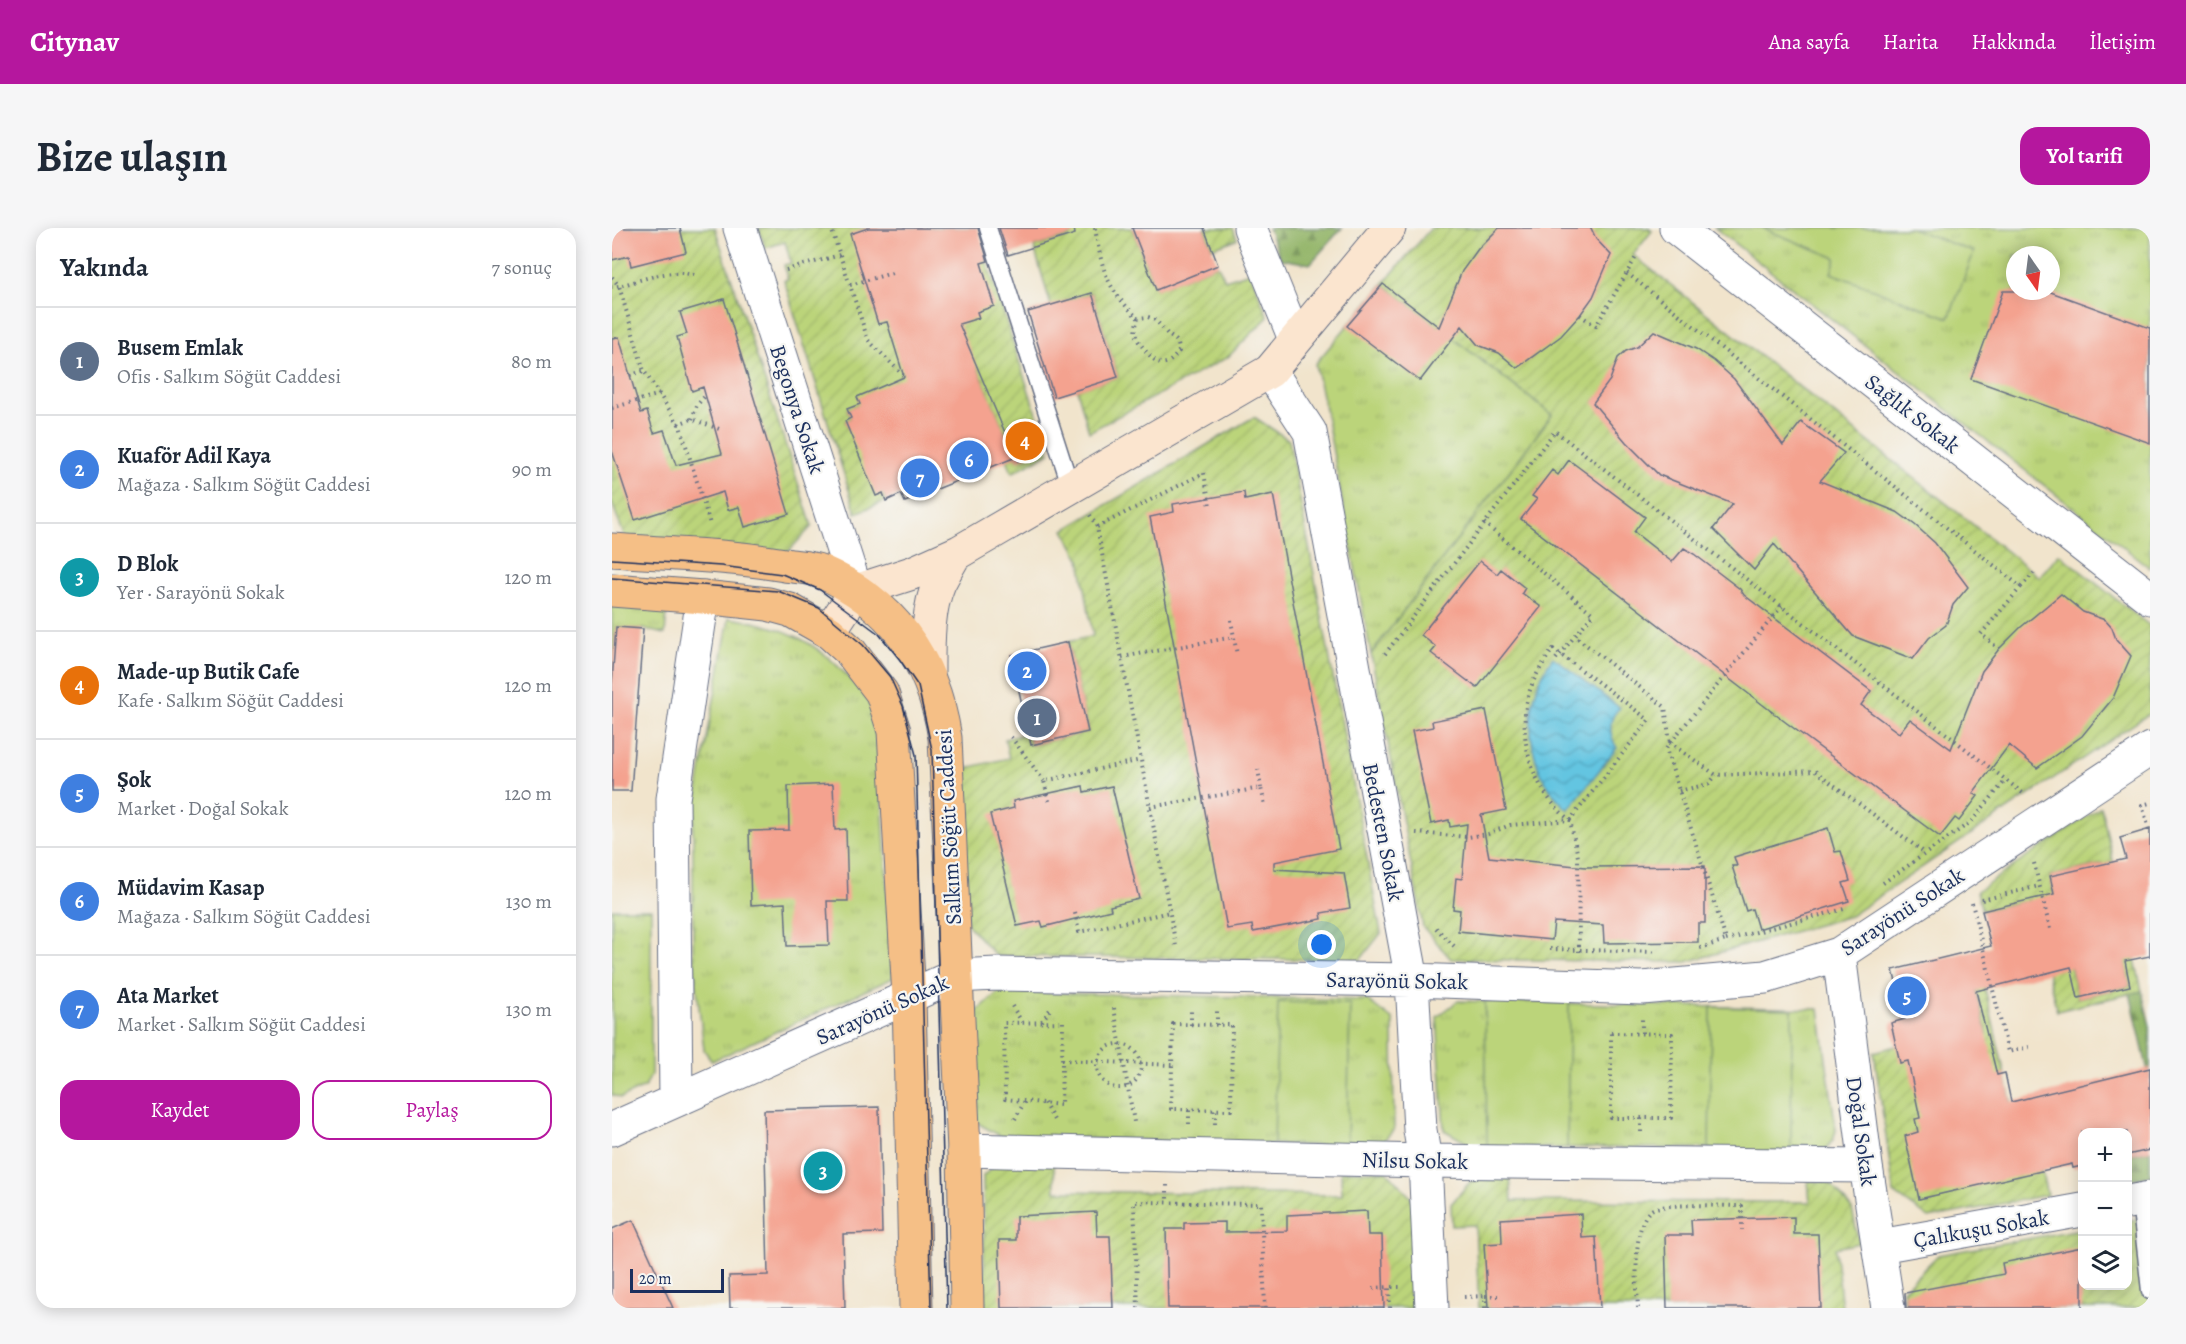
<!DOCTYPE html>
<html lang="tr">
<meta charset="utf-8">
<style>
:root{--surface:#fff;--page:#f6f6f7;--text:#1f2937;--muted:#747a83;--line:#e0e1e3;--accent:#b5179e}
body{margin:0;font-family:Alegreya,serif;background:var(--page);color:var(--text)}
.controls{position:absolute;right:18px;bottom:18px;display:grid;overflow:hidden;border-radius:12px;box-shadow:0 3px 15px #0003}
.controls button{width:54px;height:54px;display:grid;place-items:center;padding:0;border:0;border-bottom:2px solid var(--line);background:var(--surface);color:var(--text);font:30px sans-serif}
.compass{position:absolute;left:1394px;top:18px;width:54px;height:54px;border-radius:50%;background:var(--surface);box-shadow:0 3px 15px #0003;rotate:166deg}
.scale{position:absolute;left:18px;bottom:15px;width:94px;box-sizing:border-box;padding-left:6px;border:3px solid #1b2f5e;border-top:0;font-size:16px;line-height:21px;white-space:nowrap;color:#1b2f5e;-webkit-text-stroke:4px #f6f6f2;paint-order:stroke}
.you{position:absolute;left:710px;top:717px;width:21px;height:21px;margin:-15px;border:4px solid #fff;border-radius:50%;background:#1a73e8;box-shadow:0 0 0 9px #1a73e833}
.badge{display:grid;place-items:center;width:39px;height:39px;border-radius:50%;background:var(--accent);color:#fff;font-size:20px;font-weight:700}
.pin{position:absolute;translate:-50% -50%;border:3px solid #fff;box-shadow:0 2px 6px #0006}
.list{margin:0;padding:0;list-style:none}
h2{display:flex;justify-content:space-between;align-items:center;height:78px;margin:0;padding:0 24px;font-size:26px}
h2 small{font-size:20px;font-weight:400;color:var(--muted)}
.list li{display:grid;grid-template-columns:39px 1fr auto;gap:18px;align-items:center;box-sizing:border-box;height:108px;padding:0 24px;border-top:2px solid var(--line)}
.list b{display:block;font-size:22px;white-space:nowrap}
.list p{margin:0;font-size:20px;white-space:nowrap;color:var(--muted)}
.list em{font-size:20px;font-style:normal;color:var(--muted)}
.actions{display:flex;gap:12px;padding:18px 24px}
.actions a{flex:1;padding:14px 0;border:2px solid var(--accent);border-radius:18px;text-align:center;font-size:21px;color:var(--accent)}
.actions .main{background:var(--accent);color:#fff}
.icon{flex:none;width:33px;height:33px;fill:none;stroke:currentColor;stroke-width:2;stroke-linecap:round;stroke-linejoin:round}
.map{position:relative;flex:none;width:1538px;height:1080px;overflow:hidden;border-radius:18px}
header{display:flex;align-items:center;gap:36px;box-sizing:border-box;height:84px;padding:0 30px;background:var(--accent);color:#fff}
header strong{font-size:28px}
nav{display:flex;gap:33px;margin-inline-start:auto;font-size:21px}
.intro{display:flex;align-items:center;justify-content:space-between;box-sizing:border-box;height:144px;padding:0 36px}
h1{margin:0;font-size:42px}
.button{padding:15px 27px;border-radius:18px;background:var(--accent);color:#fff;font-size:21px;font-weight:700}
main{display:flex;gap:36px;padding:0 36px}
aside{flex:1;background:var(--surface);border-radius:18px;box-shadow:0 3px 15px #0003}
.map>svg:first-child{display:block}
.grass{fill:url(#grass-tufts);stroke:#6b826c;stroke-width:1.5;fill-rule:evenodd}
.forest{fill:url(#forest-firs);stroke:#587264;stroke-width:1.5}
.garden{fill:url(#garden-furrows);stroke:#6b826c;stroke-width:1.5}
.pitch{fill:#bbd47a;stroke:#6b826c;stroke-width:1.5}
.water{fill:url(#water-waves);stroke:#3f7aa0;stroke-width:1.5}
.building{fill:#f4a28f}
.lines{fill:none;stroke-linecap:round;stroke-linejoin:round}
.lane-casing{stroke:#666e84;stroke-width:19}
.street-casing{stroke:#666e84;stroke-width:35}
.secondary-casing{stroke:#666e84;stroke-width:35}
.primary-casing{stroke:#666e84;stroke-width:35}
.path{stroke:#666e84;stroke-width:4;stroke-dasharray:1.5 4.5;stroke-linecap:butt}
.lane{stroke:#fff;stroke-width:16}
.street{stroke:#fff;stroke-width:33}
.secondary{stroke:#fbe5cf;stroke-width:33}
.primary{stroke:#f5bf86;stroke-width:33}
.tram{stroke:#1b2f5e;stroke-width:1.5}
.labels{text-anchor:middle;stroke-width:4.5;stroke-linejoin:round;paint-order:stroke}
.street-label{font-size:22px;fill:#1b2f5e;stroke:#f6f6f2}
</style>
<header>
<strong>Citynav</strong>
<nav><a>Ana sayfa</a><a>Harita</a><a>Hakkında</a><a>İletişim</a></nav>
</header>
<div class="intro"><h1>Bize ulaşın</h1><a class="button">Yol tarifi</a></div>
<main>
<aside>
<h2>Yakında<small>7 sonuç</small></h2>
<ul class="list">
<li><span class="badge" style="background:#5c6f8a">1</span><div><b>Busem Emlak</b><p>Ofis · Salkım Söğüt Caddesi</p></div><em>80 m</em></li>
<li><span class="badge" style="background:#3f7fe0">2</span><div><b>Kuaför Adil Kaya</b><p>Mağaza · Salkım Söğüt Caddesi</p></div><em>90 m</em></li>
<li><span class="badge" style="background:#0f9aa8">3</span><div><b>D Blok</b><p>Yer · Sarayönü Sokak</p></div><em>120 m</em></li>
<li><span class="badge" style="background:#e8710a">4</span><div><b>Made-up Butik Cafe</b><p>Kafe · Salkım Söğüt Caddesi</p></div><em>120 m</em></li>
<li><span class="badge" style="background:#3f7fe0">5</span><div><b>Şok</b><p>Market · Doğal Sokak</p></div><em>120 m</em></li>
<li><span class="badge" style="background:#3f7fe0">6</span><div><b>Müdavim Kasap</b><p>Mağaza · Salkım Söğüt Caddesi</p></div><em>130 m</em></li>
<li><span class="badge" style="background:#3f7fe0">7</span><div><b>Ata Market</b><p>Market · Salkım Söğüt Caddesi</p></div><em>130 m</em></li>
</ul>
<div class="actions"><a class="main">Kaydet</a><a>Paylaş</a></div>
</aside>
<div class="map">
<svg width="1538" height="1080" viewBox="0 0 1538 1080">
<defs>
<pattern id="grass-tufts" width="24" height="20" patternUnits="userSpaceOnUse" patternTransform="scale(1.5)"><rect width="24" height="20" fill="#bbd47a"/><path d="M3 7l-1-3M5 7V3M7 7l1-3M15 17l-1-3M17 17v-4M19 17l1-3" fill="none" stroke="#a0b66c"/></pattern>
<pattern id="forest-firs" width="22" height="20" patternUnits="userSpaceOnUse" patternTransform="scale(1.5)"><rect width="22" height="20" fill="#94b66a"/><path d="M5 1l3.5 6h-7zM16 11l3.5 6h-7z" fill="#78945a"/></pattern>
<pattern id="garden-furrows" width="10" height="10" patternUnits="userSpaceOnUse" patternTransform="scale(1.5)"><rect width="10" height="10" fill="#bbd47a"/><path d="M-1 1l2-2M0 10L10 0M9 11l2-2" fill="none" stroke="#a0b66c"/></pattern>
<pattern id="water-waves" width="16" height="10" patternUnits="userSpaceOnUse" patternTransform="scale(1.5)"><rect width="16" height="10" fill="#63c5e1"/><path d="M0 5q4-4 8 0t8 0" fill="none" stroke="#51a0ba"/></pattern>
</defs>
<rect width="100%" height="100%" fill="#f6f6f2"/>
<filter id="ink" filterUnits="userSpaceOnUse"><feTurbulence type="fractalNoise" baseFrequency=".0167" numOctaves="2"/><feDisplacementMap in="SourceGraphic" scale="12" xChannelSelector="R" yChannelSelector="G"/><feConvolveMatrix kernelMatrix="1 2 1 2 8 2 1 2 1" color-interpolation-filters="sRGB"/></filter>
<filter id="wash" filterUnits="userSpaceOnUse"><feTurbulence type="fractalNoise" baseFrequency=".008" numOctaves="4" result="noise"/><feDisplacementMap in="SourceGraphic" scale="24" xChannelSelector="R" yChannelSelector="G"/><feGaussianBlur stdDeviation="1.35" result="paint"/><feColorMatrix in="noise" values="0 0 0 0 0 0 0 0 0 0 0 0 0 0 0 0 0 1.4 0 .05"/><feComposite in="paint" operator="in"/></filter>
<g filter="url(#wash)">
<rect width="100%" height="100%" fill="#f1e4cc"/>
<!-- grass -->
<path class="grass" d="M1103,0H1538V340ZM1403,27H1439V63H1403Z
M771,56L940,187L759,426L713,181L703,136Z
M0,378L55,382L53,406L31,401L4,400L0,455Z
M117,390C171,397 205,413 241,454C245,459 252,465 256,472C264,489 266,520 268,539L281,750L100,833L92,822L81,727V600L88,548Z
M0,681H39V847L33,859L9,870L0,867Z
M391,764L755,772L781,792L782,901L766,919L388,908L362,893L360,788L385,765Z
M846,773L1207,781L1224,902L1221,912L1214,921L862,919L832,902L825,789Z"/>
<!-- forest -->
<path class="forest" d="M656,0H730L698,36L669,31Z
M1530,763L1538,799V852L1518,765Z
M1538,922V948L1516,952V927Z"/>
<!-- garden -->
<path class="garden" d="M0,0H103L200,298L174,326L13,310L0,275Z
M147,0H364L437,225L400,245L392,223L396,212L365,139L235,181L239,190L233,193L274,273L244,285L172,52L176,51L172,37L179,35L173,14L153,20Z
M458,0H520L544,61L606,37L613,52L638,44L656,89L616,129L477,204L465,161L506,149L480,65L439,78L422,19L460,7Z
M592,0H621L625,11L600,20Z
M819,0H1036L1040,3L1021,27L1427,349L1447,326L1538,398V485L1238,688L1074,734L839,731L811,699L759,426L940,187L771,56Z
M642,189L677,212L769,705L748,732L384,728L355,696L346,542L397,530L393,511L416,505L419,517L476,504L456,414L481,408L468,331L452,302Z
M1489,579L1530,763L1445,783L1431,726L1454,720L1466,770L1518,758L1491,636L1438,648L1449,698L1417,672L1370,683L1365,663Z
M1366,730L1403,891L1417,889L1435,967L1317,990L1282,965L1262,824L1284,818L1375,806L1357,732Z
M385,935L442,936L443,963L730,967L729,943H775L802,973L807,1080H373L371,948Z
M862,949H898L900,973L1198,974L1196,953L1217,954L1240,981L1247,1015L1223,1020L1230,1080H867L863,997L840,998L839,976Z
M1538,989V1080H1294L1291,1062L1326,1027L1470,1001V1058H1516V993Z"/>
<!-- pitch -->
<path class="pitch" d="M1150,0H1299L1362,24L1337,90L1219,45L1224,30Z
M873,773L957,775L955,920L875,919Z
M666,774L738,776L735,918L662,916Z
M1099,779L1180,781L1179,925L1097,922Z"/>
<!-- water -->
<path class="water" d="M941,429L1008,480C995,490 997,507 1005,520L956,582C912,542 907,476 941,429Z"/>
<g id="blocks">
<!-- building -->
<path class="building" d="M0,0H68L74,24L19,38L17,28L0,32Z
M256,0H366L376,33L369,35L382,78L365,84L367,90L347,96L394,207L419,193L431,220L406,233L404,229L293,274L289,266L274,273L271,265L264,268L233,193L239,190L235,181L248,176L245,169L292,149L275,94L266,96L238,6Z
M387,0H462L463,6L396,27Z
M520,0H592L606,37L544,62Z
M887,0H979L984,11L999,27L981,69L968,87L949,108L905,140L887,125L866,117L850,98L808,153L735,98L771,56L827,99L850,43L866,21Z
M1391,63H1436L1538,100V215L1359,151Z
M480,65L506,149L442,169L416,84Z
M112,71L177,286L133,299L127,279L116,282L111,264L23,292L0,223V110L7,109L29,185L35,183L42,205L52,202L64,237L110,226L91,159L80,163L65,109L75,106L68,84Z
M1042,103L1084,121L1102,133L1122,151L1171,217L1189,194L1232,225L1208,253L1285,284L1303,297L1323,315L1356,359L1341,377L1334,397L1317,410L1301,431L1241,408L1162,316L1142,342L1101,301L1121,276L1047,247L1014,214L981,175L998,152L1006,130L1014,123L1025,119Z
M957,232L1033,289L1022,304L1060,334L1072,320L1082,326L1128,361L1132,367L1259,463L1249,477L1287,505L1298,491L1339,521L1370,443L1387,421L1409,399L1449,366L1471,384L1493,392L1500,400L1504,411L1519,428L1501,470L1470,508L1425,540L1397,517L1361,565L1366,568L1347,593L1343,590L1328,609L1172,493L909,291L925,271L920,268L940,242L946,247Z
M632,264L633,272L661,266L727,621L662,634V641L732,645L738,680L709,685L710,691L641,704L640,697L615,701L538,289L562,284L561,276Z
M868,333L885,346L889,341L913,360L910,365L929,379L865,460L819,425L824,419L809,407Z
M4,399L31,401L19,563H0V455Z
M456,414L476,504L419,517L399,427Z
M874,482L894,582L869,587L877,629L974,639L1093,638V695H1086V714L992,715L991,697L942,694L940,712L846,703L848,682L841,681L844,650L850,651L855,596L838,599L837,592L819,596L800,503L821,499L820,493Z
M221,556L223,602L234,601L236,673H215L217,717L175,718L173,675L139,677L137,603L177,602L176,558Z
M471,558L472,564L500,558L527,671L498,678L499,682L431,699L429,693L405,698L378,586L402,580L401,573Z
M1216,600L1223,624L1229,623L1238,653L1231,655L1237,673L1146,701L1140,681L1134,683L1120,638H1125L1122,629Z
M1538,601V728L1513,733L1518,758L1466,770L1459,739L1364,763L1385,847L1393,845L1399,874L1538,840V922L1515,927V904H1470V938L1461,940L1460,936L1307,971L1293,908L1306,904L1303,891L1308,890L1296,833L1288,835L1279,795L1293,791L1281,742L1379,718L1370,683L1442,666L1438,648L1514,631L1508,610Z
M267,879L270,1005L231,1006L233,1080H118L117,1048L156,1047L152,882Z
M755,983L756,1007H770L772,1080H556L554,1001H572V995L613,994V1004L675,1003V987Z
M484,984L485,1008H498L501,1080H389L387,1012H404V988Z
M969,986L970,1010L984,1009L988,1080H876L872,1016L890,1015L889,991Z
M1182,989V1006H1206L1209,1080H1055L1053,1007H1080L1079,992Z
M21,992L61,1080H0V1001Z
M1470,1019V1080H1294L1293,1065L1392,1046L1390,1035Z"/>
</g>
</g>
<g filter="url(#ink)">
<use href="#blocks" fill-opacity="0" stroke="#666e84" stroke-width="1.5"/>
<g class="lines">
<defs>
<path id="lane" d="M376,0L459,260
M1528,972L1538,1063"/>
<path id="street" d="M128,0L244,363
M638,0L683,111
M1064,0L1538,370
M658,143L698,204L800,752L808,902L813,933L820,1080
M1227,726L1254,938L1276,1080
M64,871L61,571L91,369
M0,901L343,748L385,746L800,752L1030,760L1153,749L1227,726L1538,521
M352,922L813,933L1254,938
M1516,974L1538,970
M1268,1018L1470,982"/>
<path id="secondary" d="M217,404L244,363L300,345L347,324L658,143L777,0
M316,447C316,417 315,383 327,355C332,345 338,335 343,326"/>
<path id="primary" d="M0,322C57,326 116,327 173,337C184,339 198,339 208,343C282,375 321,433 333,510L352,922L355,1080
M0,362L91,369L156,376L178,382L217,404L238,423L270,465L282,503L297,769L304,1080"/>
</defs>
<!-- lane casing -->
<use href="#lane" class="lane-casing"/>
<!-- street casing -->
<use href="#street" class="street-casing"/>
<!-- secondary casing -->
<use href="#secondary" class="secondary-casing"/>
<!-- primary casing -->
<use href="#primary" class="primary-casing"/>
<!-- path -->
<path class="path" d="M483,0C490,42 494,60 526,90
M228,27L256,112L293,149
M174,42L228,27L219,0
M1015,45L1409,359L1369,406L1387,421
M82,47C58,40 30,52 7,58L32,143L68,198L98,296
M0,49L7,58L0,59
M238,57L280,45
M968,87L984,98L1024,29
M536,89C546,92 547,97 554,104C561,113 566,108 567,123C554,142 545,137 533,122C523,109 521,107 526,90Z
M18,147L32,143
M0,180L48,166
M80,191L85,177L93,168
M66,196L80,191L110,202
M478,287L485,299L564,718
M872,295L981,386L963,408L1053,479L1058,515
M485,299L592,245L598,278
M1409,359L1422,345
M619,392L625,427
M941,421L1037,492L958,592C920,563 903,507 918,462C923,447 932,434 941,421Z
M773,426L943,203L1412,566
M510,429L622,409
M944,431L963,408
M399,509L432,553
M1059,514L1170,378
M646,541L649,560
M1067,563L1097,556L1104,547
M437,573L432,553L529,532
M538,579L649,560L653,577
M1537,601L1530,577L1538,575
M804,605L856,609L876,606L898,597L958,592L966,629L967,724
M1422,635L1438,701
M1271,655L1359,594L1394,552
M1370,672L1427,658
M1360,675L1396,824L1417,819
M463,685L467,704L558,684
M824,700L844,720
M1114,712L1232,681
M1088,720L1114,712L1054,521L1058,515L1104,547L1203,543L1313,625
M938,721L1045,724
M400,778L410,794
M502,780L522,894
M430,793L439,780
M451,794L449,877L393,871L392,795Z
M561,796L620,797L619,882L559,881Z
M579,797V779
M605,797V780
M999,805L1060,806L1059,890H999Z
M1030,805V791
M485 838a22 22 0 1 1 44 0a22 22 0 1 1-44 0Z
M450,832L560,837
M432,875L442,892
M403,891L413,873
M577,896V882
M603,896V882
M1029,904V890
M555,957V974
M761,1060L777,1059
M852,1069L873,1068
M526,1080L522,974L649,976L653,1080
M778,1080L777,1059H789
M873,1080V1068H886
M1026,1080C1025,1059 1019,993 1041,981C1054,975 1114,978 1130,978V1002"/>
<!-- lane -->
<use href="#lane" class="lane"/>
<!-- street -->
<use href="#street" class="street"/>
<!-- secondary -->
<use href="#secondary" class="secondary"/>
<!-- primary -->
<use href="#primary" class="primary"/>
<!-- tram -->
<path class="tram" d="M0,331L109,338L170,346L208,362L267,406L288,432L306,458L320,522L335,1080
M0,350L166,363L207,380L251,417L278,449L291,478L304,527L319,1080"/>
</g>
</g>
<g class="labels">
<!-- street labels -->
<g class="street-label">
<text transform="translate(186 181) rotate(72)" y="8">Begonya Sokak</text>
<text transform="translate(1301 185) rotate(38)" y="8">Sağlık Sokak</text>
<text transform="translate(336 599) rotate(-93)" y="8">Salkım Söğüt Caddesi</text>
<text transform="translate(772 604) rotate(79)" y="8">Bedesten Sokak</text>
<text transform="translate(1290 683) rotate(-33)" y="8">Sarayönü Sokak</text>
<text transform="translate(785 752) rotate(1)" y="8">Sarayönü Sokak</text>
<text transform="translate(270 781) rotate(-24)" y="8">Sarayönü Sokak</text>
<text transform="translate(1250 903) rotate(82)" y="8">Doğal Sokak</text>
<text transform="translate(803 932) rotate(1)" y="8">Nilsu Sokak</text>
<text transform="translate(1369 1000) rotate(-10)" y="8">Çalıkuşu Sokak</text>
</g>
</g>
</svg>
<div class="controls">
<button>+</button>
<button>−</button>
<button><svg class="icon" aria-label="layers" viewBox="0 0 24 24"><path d="M12 4l9 5-9 5-9-5zM3 14l9 5 9-5"/></svg></button>
</div>
<svg class="compass" viewBox="-18 -18 36 36"><path d="M0-13l5 13h-10z" fill="#e53935"/><path d="M0 13l5-13h-10z" fill="#747a83"/></svg>
<div class="scale">20 m</div>
<div class="you"></div>
<div class="pin badge" style="left:425px;top:490px;background:#5c6f8a">1</div>
<div class="pin badge" style="left:415px;top:443px;background:#3f7fe0">2</div>
<div class="pin badge" style="left:211px;top:943px;background:#0f9aa8">3</div>
<div class="pin badge" style="left:413px;top:213px;background:#e8710a">4</div>
<div class="pin badge" style="left:1295px;top:768px;background:#3f7fe0">5</div>
<div class="pin badge" style="left:357px;top:232px;background:#3f7fe0">6</div>
<div class="pin badge" style="left:308px;top:250px;background:#3f7fe0">7</div>
</div>
</main>
